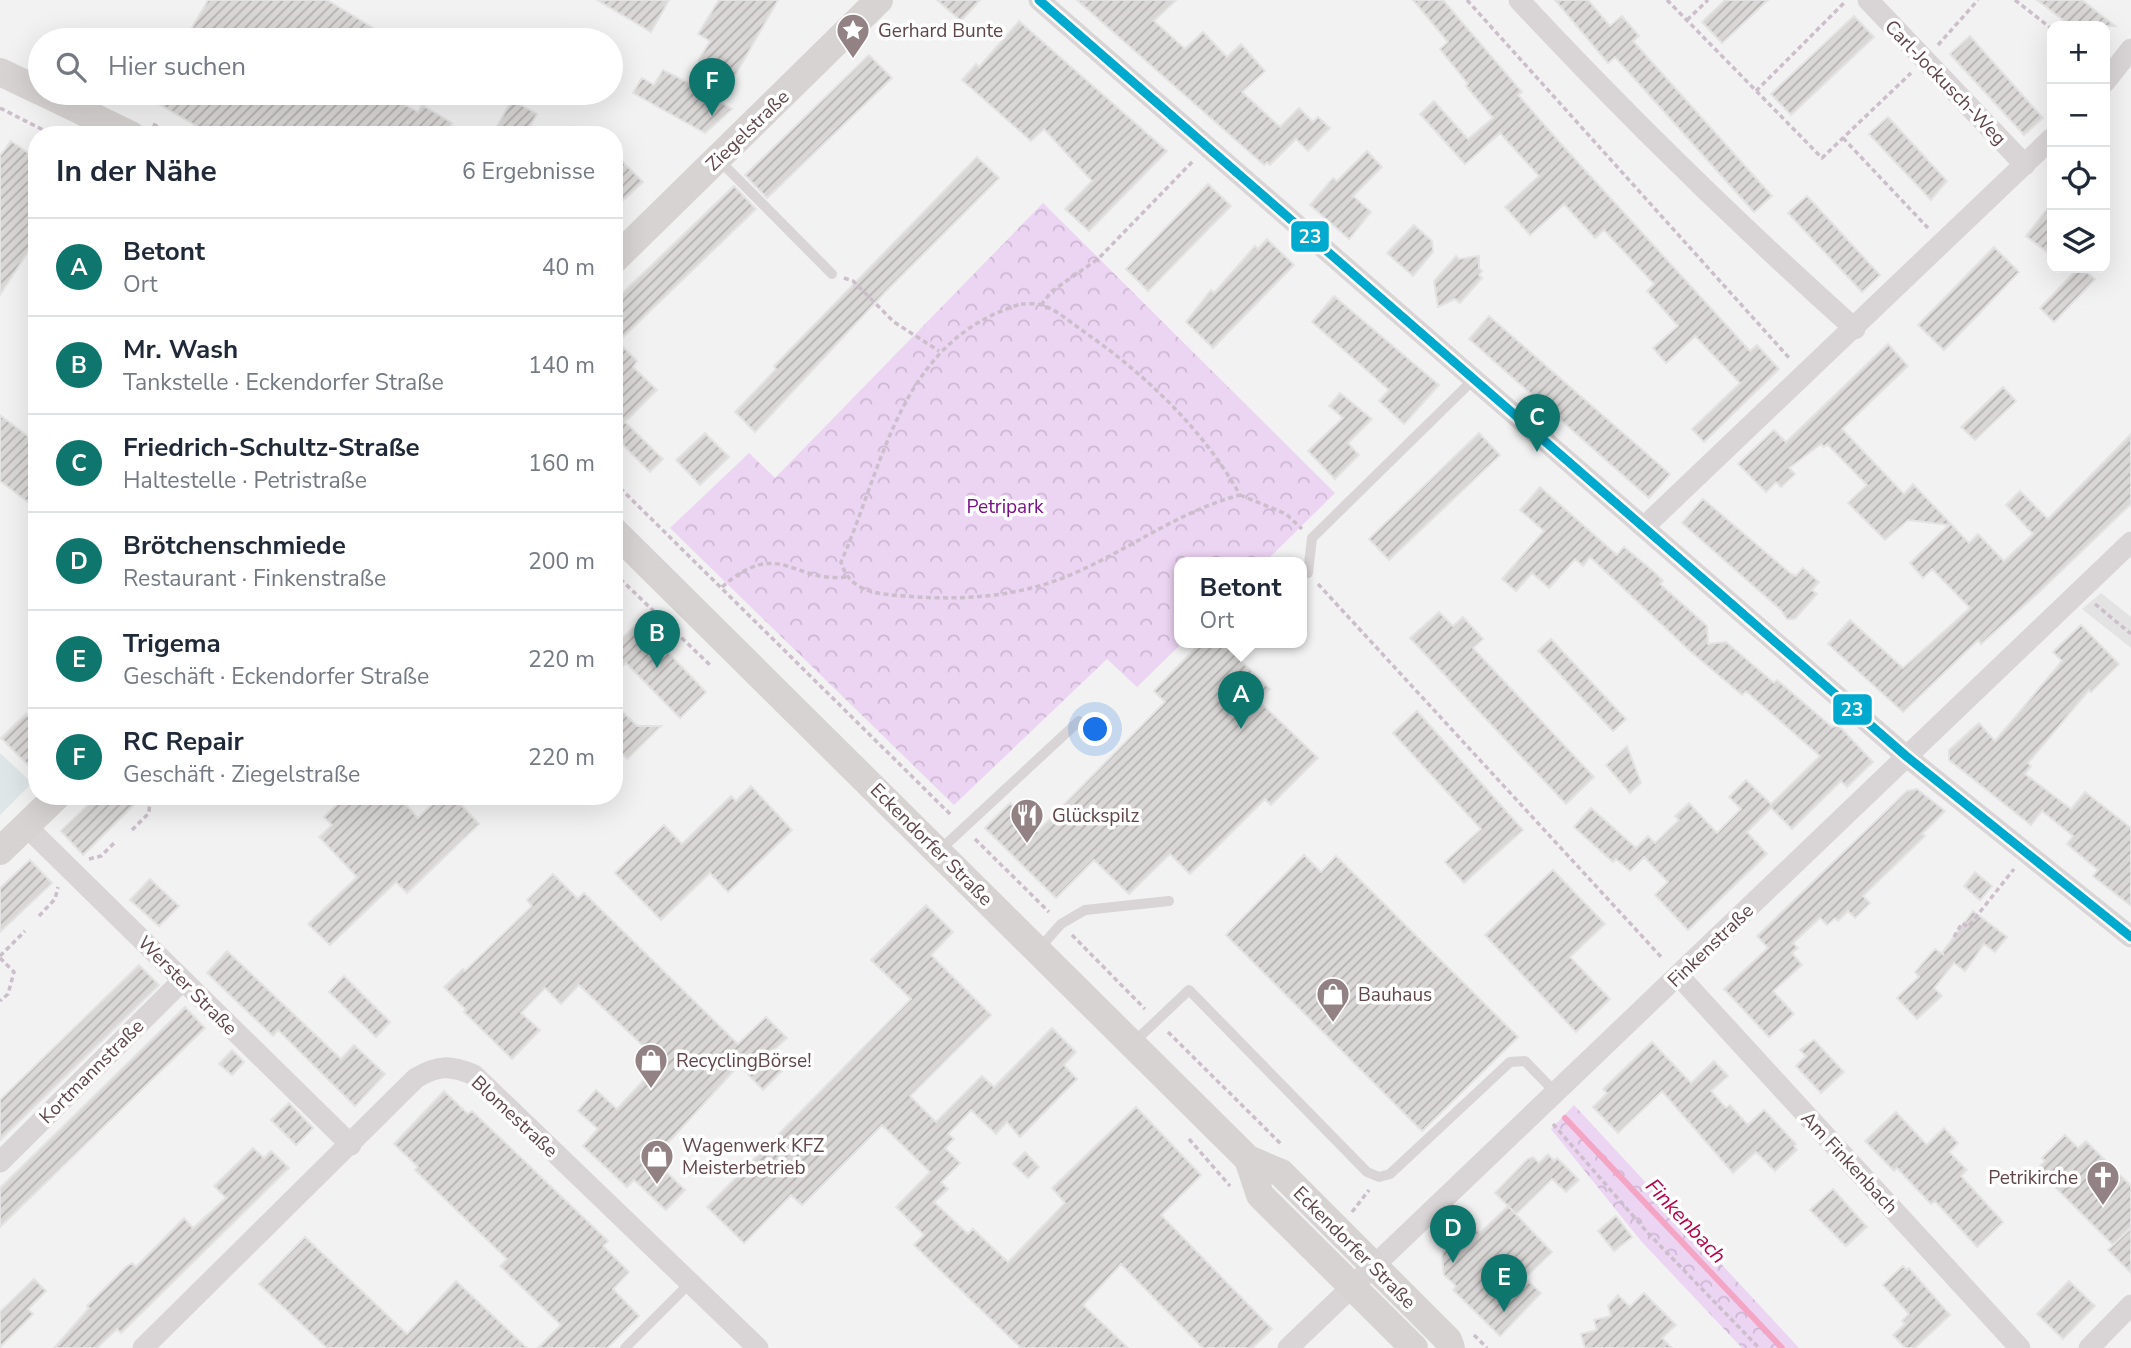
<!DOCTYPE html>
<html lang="de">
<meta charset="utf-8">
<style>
:root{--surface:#fff;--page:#f2f2f3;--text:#1f2937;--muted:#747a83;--line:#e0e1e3;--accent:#0f766e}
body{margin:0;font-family:"Nunito Sans",sans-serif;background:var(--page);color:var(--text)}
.controls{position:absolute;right:21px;top:21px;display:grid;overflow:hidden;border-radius:14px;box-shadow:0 7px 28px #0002}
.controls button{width:63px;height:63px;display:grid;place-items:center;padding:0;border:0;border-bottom:2px solid var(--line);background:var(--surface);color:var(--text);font:35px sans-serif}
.you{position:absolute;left:1096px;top:730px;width:24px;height:24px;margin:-18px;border:5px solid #fff;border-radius:50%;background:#1a73e8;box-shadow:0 0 0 10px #1a73e833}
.badge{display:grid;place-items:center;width:46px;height:46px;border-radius:50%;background:var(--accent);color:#fff;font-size:23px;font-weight:700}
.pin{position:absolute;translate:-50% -58px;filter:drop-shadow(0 2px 4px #0008)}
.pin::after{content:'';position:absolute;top:37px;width:24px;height:21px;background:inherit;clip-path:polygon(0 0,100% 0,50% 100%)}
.popup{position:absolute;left:1174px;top:557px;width:133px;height:91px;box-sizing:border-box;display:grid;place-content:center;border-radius:14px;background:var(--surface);filter:drop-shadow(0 2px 5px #0005);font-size:23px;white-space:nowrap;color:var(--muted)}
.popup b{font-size:26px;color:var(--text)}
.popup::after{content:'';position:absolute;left:50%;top:100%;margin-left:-14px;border:14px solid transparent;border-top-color:var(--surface)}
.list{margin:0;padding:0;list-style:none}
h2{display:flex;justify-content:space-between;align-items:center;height:91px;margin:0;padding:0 28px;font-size:30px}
h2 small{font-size:23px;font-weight:400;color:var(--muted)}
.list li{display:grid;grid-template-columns:46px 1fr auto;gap:21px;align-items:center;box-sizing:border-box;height:98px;padding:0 28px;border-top:2px solid var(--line)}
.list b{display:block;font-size:26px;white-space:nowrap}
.list p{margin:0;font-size:23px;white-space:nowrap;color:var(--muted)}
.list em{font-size:23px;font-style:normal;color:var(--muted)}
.icon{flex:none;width:38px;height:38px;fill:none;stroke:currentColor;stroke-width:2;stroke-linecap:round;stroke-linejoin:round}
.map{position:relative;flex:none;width:2131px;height:1348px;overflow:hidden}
.search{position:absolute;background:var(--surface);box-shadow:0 7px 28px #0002;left:28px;top:28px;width:595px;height:77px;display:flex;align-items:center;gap:18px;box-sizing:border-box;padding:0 24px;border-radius:38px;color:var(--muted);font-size:26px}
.panel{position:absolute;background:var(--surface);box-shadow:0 7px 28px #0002;left:28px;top:126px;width:595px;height:679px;border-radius:28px}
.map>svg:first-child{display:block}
.commercial{fill:#dfe6e7}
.education{fill:#e4e3e3}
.forest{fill:url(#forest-crowns)}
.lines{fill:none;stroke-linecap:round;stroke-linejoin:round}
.stream{stroke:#f4a5c4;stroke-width:6}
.building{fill:url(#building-hatch);stroke:#e4e3e3;stroke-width:2}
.path{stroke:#ccbeca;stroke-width:3.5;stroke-dasharray:5 3.5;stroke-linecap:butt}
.lane{stroke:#d9d4d5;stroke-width:10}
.street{stroke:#d9d4d5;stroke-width:21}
.secondary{stroke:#d8d3d3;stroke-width:28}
.bus-1-casing{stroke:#fff;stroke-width:14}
.bus-1{stroke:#00a9ce;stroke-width:9}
.labels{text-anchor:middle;stroke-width:7;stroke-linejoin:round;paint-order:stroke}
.poi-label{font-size:19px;fill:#60464a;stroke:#fff;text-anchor:start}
.street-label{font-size:19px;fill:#60464a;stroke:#fff}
.park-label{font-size:19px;fill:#7c0e8a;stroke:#fff}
.water-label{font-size:21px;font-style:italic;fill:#b9004a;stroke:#fff}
.line-badge{stroke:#fff;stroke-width:2.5}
.badge-label{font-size:19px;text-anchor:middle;font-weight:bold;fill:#fff}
</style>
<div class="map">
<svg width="2131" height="1348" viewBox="0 0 2131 1348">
<defs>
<pattern id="forest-crowns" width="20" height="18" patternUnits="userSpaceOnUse" patternTransform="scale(1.75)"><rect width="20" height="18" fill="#ecd4f3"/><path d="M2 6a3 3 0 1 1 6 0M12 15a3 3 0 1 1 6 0" fill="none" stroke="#cdb7d2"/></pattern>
<pattern id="building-hatch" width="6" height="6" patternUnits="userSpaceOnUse" patternTransform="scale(1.75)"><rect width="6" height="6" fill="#dad8d7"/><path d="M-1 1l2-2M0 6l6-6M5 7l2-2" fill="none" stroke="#b4b1b0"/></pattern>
</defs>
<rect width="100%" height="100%" fill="#f1f2f1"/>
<!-- commercial -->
<path class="commercial" d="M0,753L32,783L0,815Z"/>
<!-- education -->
<path class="education" d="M2101,593L2131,617V648L2082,609Z"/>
<!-- forest -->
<path class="forest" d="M1043,203L1335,493L1264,563H1180L1182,643L1137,687L1107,659L954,805L670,528L749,453L775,478Z
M1574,1105L1799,1348H1742L1641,1241L1551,1129Z"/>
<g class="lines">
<!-- stream -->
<path class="stream" d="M1565,1118L1782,1348"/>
</g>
<!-- building -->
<path class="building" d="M208,0H327L393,40H185Z
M597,0H669L651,32Z
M719,0H778L720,102L732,109L705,133L633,93L642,78L654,85L663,70L691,84L703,63L698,61L710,41L698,34Z
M937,0H980L961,21Z
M1077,0H1176L1154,21L1185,49L1203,32L1227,57L1241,44L1265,71L1242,92L1280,127L1299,108L1313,122L1318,117L1330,128L1308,151L1296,139L1270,165L1267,162L1264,165Z
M1413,0H1443L1522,92L1518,95L1563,146L1750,351L1757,345L1779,369L1704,442L1692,429L1740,383L1695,336L1666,363L1653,348L1678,326L1647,291L1654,284L1604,230L1595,238L1564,204L1530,235L1505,207L1539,176L1500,133L1465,164L1420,114L1434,101L1468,139L1493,118L1466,86L1468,84L1440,49L1448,42Z
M1555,0H1588L1610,26L1622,16L1639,36L1633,41L1772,196L1754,212L1615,57L1608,63Z
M1725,0H1768L1722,43L1702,22Z
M2037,0H2082L2115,26H2071Z
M1854,16L1874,37L1791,115L1771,94Z
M1019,21L1167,151L1089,231L1065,209L1092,181L1044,129L1031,141L962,80L976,64L979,67Z
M1970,36L2043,118L2024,135L1950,54Z
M869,55L892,78L767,198L745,175Z
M140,93H384L418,112L422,105L452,123L445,135H212Z
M512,100L537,114L525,135H492Z
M1888,117L1947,181L1931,200L1869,134Z
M11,141L37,159V238L0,295V156Z
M1367,151L1382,167L1353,196L1371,212L1349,239L1310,205L1333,178L1337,181Z
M614,153L643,182L614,209Z
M977,157L999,178L885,292L755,432L735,412L776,369L774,366Z
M1208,184L1231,206L1148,291L1126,269Z
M734,186L756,209L618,342L637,361L633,367L657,390L625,422L663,459L650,472L614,436V301Z
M1807,196L1880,275L1862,292L1788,213Z
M2052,203V256L2026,236Z
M1414,225L1432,241L1433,252L1413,276L1387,253Z
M1267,239L1294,265L1213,348L1186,322L1211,290L1214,293L1255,246L1258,249Z
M1994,247L2019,272L1944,350L1918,325Z
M1456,256L1459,259L1479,256V268L1482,271L1479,275L1482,278L1460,303L1455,299L1438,307L1434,281Z
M2078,268H2082L2095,279L2054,322L2040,308Z
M1334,296L1439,385L1404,424L1379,401L1389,390L1312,322Z
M1489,316L1670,474L1649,498L1469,339Z
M1888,344L1908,366L1842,429L1904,494L1913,484L1969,543L1978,534L2004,561L2033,534L2006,505L2020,491L2048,519L2131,434V504L2037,594L1981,644L1978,640L1903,712L1828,644L1850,620L1903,668L1970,608L1932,569L1923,578L1910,563L1949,525L1908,520L1885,540L1848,503L1867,485L1827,444L1824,447L1821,444L1789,468L1795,474L1781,487L1776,482L1766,492L1738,464L1774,430L1786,442Z
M2003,387L2016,401L1975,440L1961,427Z
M1340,393L1372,419L1348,443L1359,455L1335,479L1308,451L1343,418L1329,406Z
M0,415L37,443V509L0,481Z
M705,433L729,457L700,485L676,460Z
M1479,433L1500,455L1389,560L1369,539Z
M1540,487L1617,555L1624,547L1654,572L1663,581L1660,584L1707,626L1708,644L1726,642L1774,683L1777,680L1832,727L1838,725L1873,762L1847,787L1841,781L1792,829L1771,808L1747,832L1767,854L1688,930L1655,895L1668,882L1644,857L1630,871L1616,859L1613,862L1574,827L1591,808L1636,848L1648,836L1655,843L1679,820L1675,816L1689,803L1717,833L1741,809L1729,797L1746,780L1771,804L1820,756L1746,691L1742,695L1690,651L1590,557L1583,566L1575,559L1549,588L1532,573L1516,591L1502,579L1544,531L1520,510Z
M1703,499L1790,573L1796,576L1803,568L1819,582L1812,590L1817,594L1795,619H1787L1781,610L1682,523Z
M1439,612L1453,626L1463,617L1483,639L1473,648L1594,777L1566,804L1410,638Z
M639,622L706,692L680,718L626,663L614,674V646Z
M2081,625L2119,664L2091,692L2089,690L2028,763L2031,766L2025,774L2071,809L2085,792L2131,828V906L2093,876L2098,870L2067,844L2073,836L2042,811L2031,825L1949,760V750L1979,723L1995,741L2062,661L2053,652Z
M1551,639L1626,719L1613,731L1538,651Z
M1200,643H1223L1270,689L1259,701L1318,758L1271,805L1265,799L1190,874L1170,854L1129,894L1094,860L1056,898L985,828L1010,803L1038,831L1165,702L1154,691Z
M614,703L637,726H661L627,759L614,746Z
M1417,711L1523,830L1464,883L1445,862L1481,829L1393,733Z
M26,714L37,725V774L1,738Z
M1627,746L1641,783L1630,793L1606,765Z
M751,786L792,830L728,892L710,873L661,920L615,873L664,825L682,844L731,796L736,801Z
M1917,789L1945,811L1922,834L1925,836L1863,896L1870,903L1855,918L1848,911L1838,921L1835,918L1827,925L1820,918L1793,943L1798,948L1792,953L1802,965L1773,991L1794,1014L1769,1037L1724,989L1768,948L1757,936L1907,791Z
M97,796H143L83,855L61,831Z
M346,796H398L418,818L441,796H453L479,824L407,893L396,882L330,945L308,924L357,877L319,837L332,825L324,817Z
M1304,855L1321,872L1336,856L1518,1037L1422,1131L1226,935Z
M30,860L52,883L0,932V888Z
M1553,870L1605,924L1570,957L1610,999L1576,1032L1485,935Z
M1975,872L1992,886L1980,900L1964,886Z
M553,874L578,899L584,893L738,1044L766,1017L787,1038L775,1049L789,1064L763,1090L739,1065L653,1159L685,1190L666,1210L634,1180L627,1187L583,1146L598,1129L578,1111L596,1090L617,1109L660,1062L579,985L561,1004L545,988L521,1013L540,1030L512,1059L464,1012L466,1010L444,987L463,969L465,971L532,906L527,900Z
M150,879L179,906L159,926L130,900Z
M926,905L953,932L931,955L991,1015L910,1096L936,1122L982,1076L994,1087L1052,1028L1076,1052L1064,1065L1077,1079L1020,1137L1007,1122L996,1134L971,1110L948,1134L954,1139L945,1148L960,1163L941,1182L948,1189L934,1202L968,1234L973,1229L1008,1262L1065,1203L1052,1188L1136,1107L1201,1175L1161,1215L1272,1329L1252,1348H1203L1121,1264L1083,1305L1128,1348H1021L914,1245L924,1235L896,1207L930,1172L882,1125L802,1205L791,1195L744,1243L707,1207L911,999L871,960Z
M1973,911L2007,937L1995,952L1984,944L1965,971L1954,963L1934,988L1942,996L1917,1019L1897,998L1919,977L1915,972L1935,949L1944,955L1942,953Z
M227,951L341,1059L354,1045L385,1074L355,1106L278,1030L273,1036L207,973Z
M139,965L159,985L0,1140V1100Z
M344,976L390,1022L376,1037L329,992Z
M185,1007L205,1028L0,1227V1188Z
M1814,1040L1844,1072L1821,1093L1796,1066L1806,1056L1800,1050Z
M1652,1042L1691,1083L1714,1061L1728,1076L1711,1091L1726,1108L1730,1105L1748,1125L1764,1110L1796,1144L1794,1146L1797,1150L1775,1171L1756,1152L1733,1173L1662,1091L1618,1133L1593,1107L1607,1093L1603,1089Z
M232,1050L244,1062L232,1075L219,1064Z
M444,1091L468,1114L472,1111L608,1241L603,1246L629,1272L613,1289L639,1316L607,1348H538L561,1325L500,1266L507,1259L415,1170L418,1167L394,1144Z
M289,1103L313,1128L296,1145L271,1120Z
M1896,1112L1927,1145L1944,1128L1958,1143L1949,1152L1967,1170L1961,1176L2003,1222L1977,1247L1935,1201L1931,1204L1897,1168L1894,1171L1865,1141Z
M2065,1135L2078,1148L2086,1141L2131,1186V1227L2113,1245L2037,1169L2045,1161L2042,1158Z
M253,1148L264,1158L271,1151L289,1168L121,1333L117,1329L97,1348H54L89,1308L87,1306L126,1267L132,1263L136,1267L184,1218L193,1228L226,1198L214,1186Z
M1025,1152L1039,1167L1028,1178L1013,1164Z
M1548,1154L1554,1161L1557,1158L1579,1180L1566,1192L1552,1179L1516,1214L1495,1193L1528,1159L1533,1157L1539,1163Z
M1833,1189L1867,1227L1846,1246L1810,1210Z
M1508,1206L1552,1252L1525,1278L1541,1293L1500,1336L1453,1290L1456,1286L1444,1275L1442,1257L1445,1244L1465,1220L1480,1233Z
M1616,1216L1632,1237L1614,1251L1598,1231Z
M2131,1228V1273L2108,1250Z
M305,1237L407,1334L456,1281L527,1348H327L259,1284Z
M1903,1266L1907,1270L1909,1268L1950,1315L1915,1348H1905L1893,1335L1905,1324L1902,1321L1909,1314L1883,1285Z
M34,1279L46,1291L28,1309L33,1314L0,1347V1312Z
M2069,1281L2095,1306L2063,1339L2037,1314Z
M1644,1293L1676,1325L1662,1338L1672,1348H1585L1581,1334L1597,1330L1594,1320L1611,1316L1608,1306L1618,1295L1630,1307Z"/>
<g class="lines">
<!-- path -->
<path class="path" d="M1467,0L1791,360
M1667,0L1822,158L1911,73
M2015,0L2052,29
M1687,20L1708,0
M1938,45L1978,0
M1756,91L1846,1
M0,108L53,135
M153,124L172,135
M1843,138L1928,228
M844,278L853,281L894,322L939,351
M1021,304C1027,304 1036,303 1042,305C1057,310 1070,322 1083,331C1145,374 1203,429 1240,495C1180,511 1133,547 1077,572C1022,597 964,601 905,596C876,594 850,592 841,562C885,462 900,340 1021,304Z
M1041,305L1052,291L1098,259L1194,160
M614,482L952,816
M1240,495L1286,514L1302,529
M614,573L711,666
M1318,584L1663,959
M722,587C779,537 792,583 846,577
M2095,604L2131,634
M132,830L149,813L150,796
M975,839L1049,912
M89,859L101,856L114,843
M39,916L55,899L58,887
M1072,935L1145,1009
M1954,937L1962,923L1968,927L2014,869
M0,956L25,931
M0,958L14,972L8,994L0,1001
M1168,1032L1282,1145
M1553,1124L1648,1233L1759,1348
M1189,1139L1230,1186
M1352,1212L1369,1190
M1474,1335L1487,1348"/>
<!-- lane -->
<path class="lane" d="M718,159L832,274
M1308,573L1312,538L1474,379
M940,850L1079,721
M1038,950L1061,924L1085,910L1169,901
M1133,1043L1189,990L1367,1172L1379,1177L1390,1174L1510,1062L1525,1061L1556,1093
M625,1348L690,1283"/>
<!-- street -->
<path class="street" d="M1039,0L1906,756L2131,937
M1519,0C1626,115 1738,224 1855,329
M1868,0L2025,165
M2105,82L2131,49
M1644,527L2052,138
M26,826L351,1145
M1679,976L2020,1348
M0,1162L183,980
M143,1348L416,1078C438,1065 450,1065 474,1075L758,1348
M1288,1348L2131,542
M2089,1348L2131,1305"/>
<!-- secondary -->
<path class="secondary" d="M0,72L40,91
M44,93L131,135
M614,260L879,0
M614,531L1248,1159L1281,1173L1448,1340L1451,1348
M0,851L57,796
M1248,1159L1260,1195L1414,1348"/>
<defs>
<path id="bus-1" d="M1039,0L1906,756L2131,937"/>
</defs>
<!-- bus-1 casing -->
<use href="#bus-1" class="bus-1-casing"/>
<!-- bus-1 -->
<use href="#bus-1" class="bus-1"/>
</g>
<!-- icons -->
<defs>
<symbol id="sight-pin" viewBox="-11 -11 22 30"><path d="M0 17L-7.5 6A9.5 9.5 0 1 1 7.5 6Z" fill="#938284" stroke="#fff"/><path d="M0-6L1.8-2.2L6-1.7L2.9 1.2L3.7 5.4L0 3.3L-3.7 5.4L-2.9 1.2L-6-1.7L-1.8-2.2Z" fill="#fff"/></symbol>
<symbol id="restaurant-pin" viewBox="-11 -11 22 30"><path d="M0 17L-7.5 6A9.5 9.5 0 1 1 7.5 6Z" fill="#938284" stroke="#fff"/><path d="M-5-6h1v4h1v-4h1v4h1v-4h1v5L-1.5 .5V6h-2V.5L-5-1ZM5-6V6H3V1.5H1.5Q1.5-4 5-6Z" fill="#fff"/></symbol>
<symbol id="shop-pin" viewBox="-11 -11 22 30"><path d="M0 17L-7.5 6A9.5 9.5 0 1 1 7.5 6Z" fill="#938284" stroke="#fff"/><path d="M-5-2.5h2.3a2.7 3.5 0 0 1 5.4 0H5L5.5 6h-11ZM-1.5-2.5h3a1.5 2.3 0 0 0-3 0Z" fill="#fff"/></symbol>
<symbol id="church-pin" viewBox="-11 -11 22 30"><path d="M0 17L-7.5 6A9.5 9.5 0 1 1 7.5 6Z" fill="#938284" stroke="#fff"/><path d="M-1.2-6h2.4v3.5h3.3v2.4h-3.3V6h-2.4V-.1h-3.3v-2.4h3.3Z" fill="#fff"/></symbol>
</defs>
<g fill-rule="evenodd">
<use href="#sight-pin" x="834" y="11" width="38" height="52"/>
<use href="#restaurant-pin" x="1008" y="796" width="38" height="52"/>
<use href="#shop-pin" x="1314" y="975" width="38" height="52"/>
<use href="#shop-pin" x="632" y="1041" width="38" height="52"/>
<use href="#shop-pin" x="638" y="1137" width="38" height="52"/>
<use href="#church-pin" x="2084" y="1158" width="38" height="52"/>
</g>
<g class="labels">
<!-- poi labels -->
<g class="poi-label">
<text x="878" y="37">Gerhard Bunte</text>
<text x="1052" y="822">Glückspilz</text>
<text x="1358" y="1001">Bauhaus</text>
<text x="676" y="1067">RecyclingBörse!</text>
<text x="682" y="1152">Wagenwerk KFZ<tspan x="682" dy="22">Meisterbetrieb</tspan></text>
<text x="2078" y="1184" text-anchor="end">Petrikirche</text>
</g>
<!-- street labels -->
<g class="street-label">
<text transform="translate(1946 82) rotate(46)" y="7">Carl-Jockusch-Weg</text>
<text transform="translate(747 130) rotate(-44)" y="7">Ziegelstraße</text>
<text transform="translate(932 844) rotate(45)" y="7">Eckendorfer Straße</text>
<text transform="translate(1710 945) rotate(-44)" y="7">Finkenstraße</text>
<text transform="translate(188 985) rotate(45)" y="7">Werster Straße</text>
<text transform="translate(91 1071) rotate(-45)" y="7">Kortmannstraße</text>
<text transform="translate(515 1116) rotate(43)" y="7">Blomestraße</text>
<text transform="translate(1850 1162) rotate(47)" y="7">Am Finkenbach</text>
<text transform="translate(1355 1247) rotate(45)" y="7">Eckendorfer Straße</text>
</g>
<!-- park labels -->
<g class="park-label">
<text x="1005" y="513">Petripark</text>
</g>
<!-- water labels -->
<g class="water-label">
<text transform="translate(1686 1221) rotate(47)" y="7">Finkenbach</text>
</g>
</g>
<g class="line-badge">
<rect x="1290" y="220" width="40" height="33" rx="7" fill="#00a9ce"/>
<rect x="1832" y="693" width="41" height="33" rx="7" fill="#00a9ce"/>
</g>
<g class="badge-label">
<text x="1310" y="243">23</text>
<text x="1852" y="716">23</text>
</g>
</svg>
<div class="controls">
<button>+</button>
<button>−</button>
<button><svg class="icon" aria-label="locate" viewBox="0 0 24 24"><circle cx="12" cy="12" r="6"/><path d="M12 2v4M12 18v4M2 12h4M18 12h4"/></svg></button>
<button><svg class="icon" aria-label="layers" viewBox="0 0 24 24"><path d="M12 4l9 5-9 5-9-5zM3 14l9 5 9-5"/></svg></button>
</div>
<div class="you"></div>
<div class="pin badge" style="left:1241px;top:729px">A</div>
<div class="popup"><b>Betont</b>Ort</div>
<div class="pin badge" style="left:657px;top:668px">B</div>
<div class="pin badge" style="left:1537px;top:452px">C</div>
<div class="pin badge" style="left:1453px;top:1263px">D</div>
<div class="pin badge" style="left:1504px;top:1312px">E</div>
<div class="pin badge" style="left:712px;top:116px">F</div>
<div class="search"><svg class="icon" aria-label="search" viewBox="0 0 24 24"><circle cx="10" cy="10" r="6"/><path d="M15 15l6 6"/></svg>Hier suchen</div>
<section class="panel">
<h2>In der Nähe<small>6 Ergebnisse</small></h2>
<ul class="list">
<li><span class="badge">A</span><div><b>Betont</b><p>Ort</p></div><em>40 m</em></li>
<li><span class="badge">B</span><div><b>Mr. Wash</b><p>Tankstelle · Eckendorfer Straße</p></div><em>140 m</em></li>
<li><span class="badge">C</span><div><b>Friedrich-Schultz-Straße</b><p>Haltestelle · Petristraße</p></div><em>160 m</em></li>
<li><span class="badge">D</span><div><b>Brötchenschmiede</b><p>Restaurant · Finkenstraße</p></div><em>200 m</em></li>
<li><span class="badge">E</span><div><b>Trigema</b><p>Geschäft · Eckendorfer Straße</p></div><em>220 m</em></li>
<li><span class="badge">F</span><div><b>RC Repair</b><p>Geschäft · Ziegelstraße</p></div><em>220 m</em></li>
</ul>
</section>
</div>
